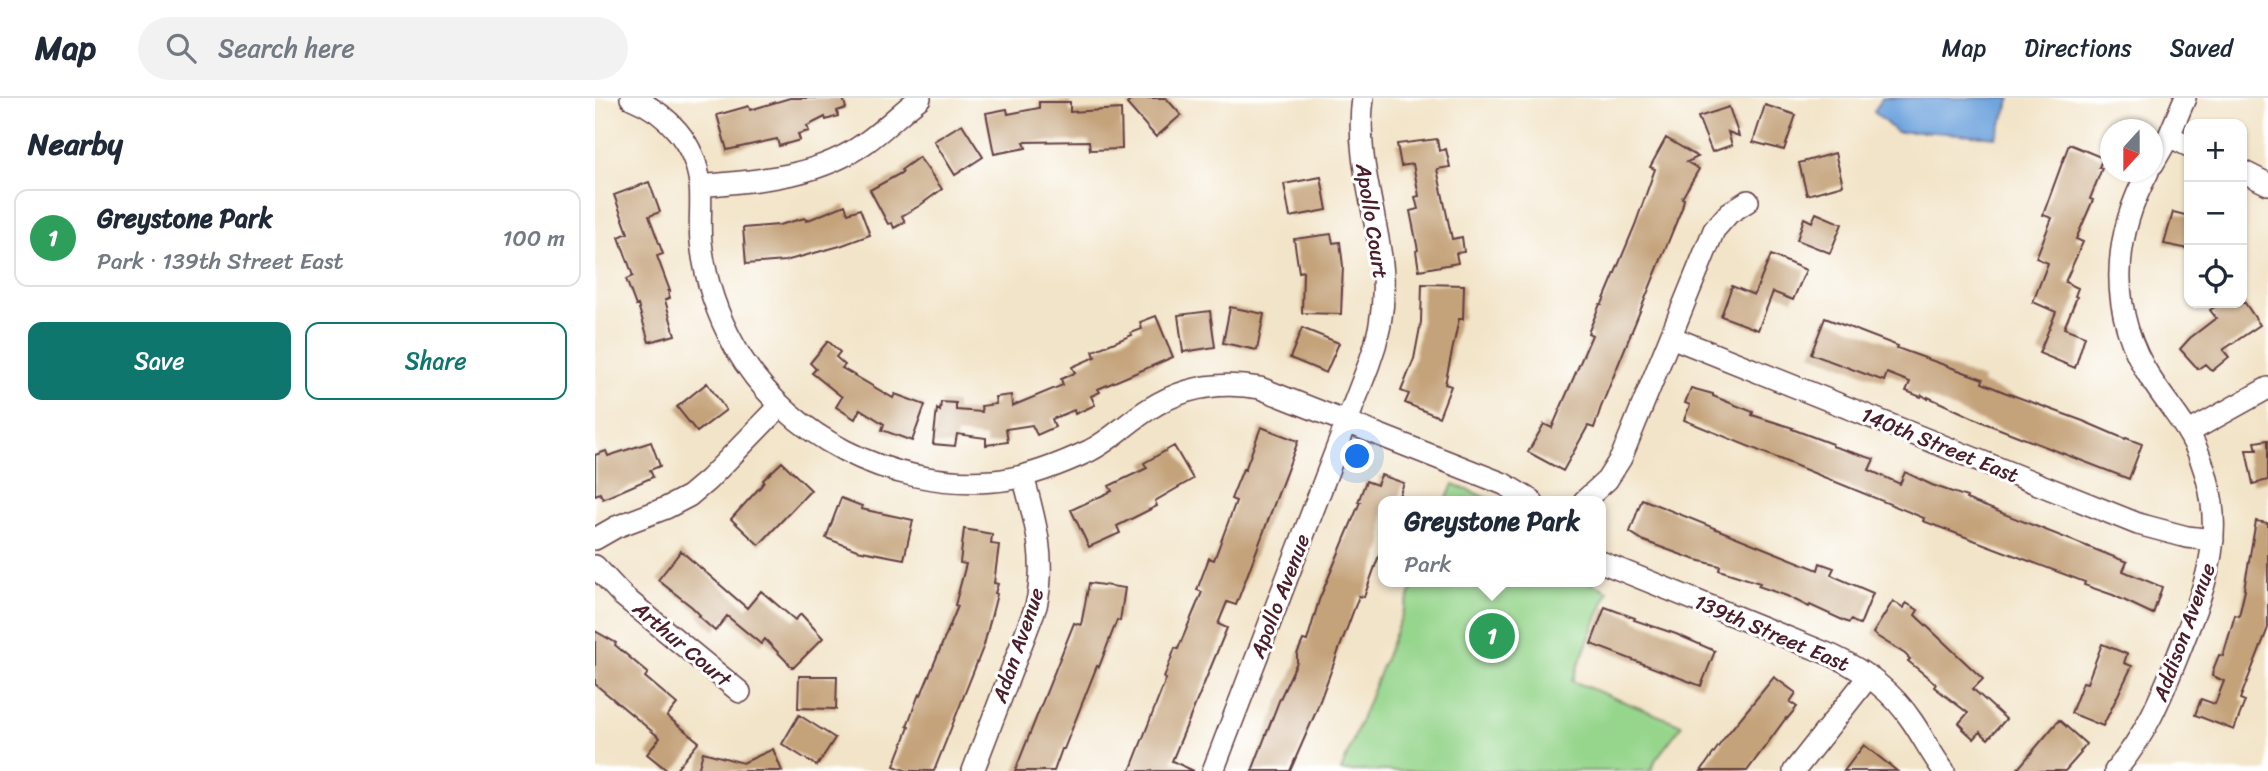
<!DOCTYPE html>
<meta charset="utf-8">
<style>
:root{--surface:#fff;--page:#f2f2f3;--text:#1f2937;--muted:#747a83;--line:#e0e1e3;--accent:#0f766e}
body{margin:0;font-family:Sriracha,sans-serif;background:var(--page);color:var(--text)}
.controls{position:absolute;right:21px;top:21px;display:grid;overflow:hidden;border-radius:14px;box-shadow:0 2px 5px #0004}
.controls button{width:63px;height:63px;display:grid;place-items:center;padding:0;border:0;border-bottom:2px solid var(--line);background:var(--surface);color:var(--text);font:35px sans-serif}
.compass{position:absolute;left:1505px;top:21px;width:63px;height:63px;border-radius:50%;background:var(--surface);box-shadow:0 2px 5px #0004;rotate:201deg}
.you{position:absolute;left:763px;top:359px;width:24px;height:24px;margin:-18px;border:5px solid #fff;border-radius:50%;background:#1a73e8;box-shadow:0 0 0 10px #1a73e833}
.badge{display:grid;place-items:center;width:46px;height:46px;border-radius:50%;background:var(--accent);color:#fff;font-size:23px;font-weight:700}
.pin{position:absolute;translate:-50% -50%;border:4px solid #fff;box-shadow:0 2px 7px #0006}
.popup{position:absolute;left:783px;top:398px;width:228px;height:91px;box-sizing:border-box;display:grid;place-content:center;border-radius:14px;background:var(--surface);filter:drop-shadow(0 2px 5px #0005);font-size:23px;white-space:nowrap;color:var(--muted)}
.popup b{font-size:26px;color:var(--text)}
.popup::after{content:'';position:absolute;left:50%;top:100%;margin-left:-14px;border:14px solid transparent;border-top-color:var(--surface)}
.list{margin:0;padding:0;list-style:none}
h2{display:flex;justify-content:space-between;align-items:center;height:91px;margin:0;padding:0 28px;font-size:30px}
h2 small{font-size:23px;font-weight:400;color:var(--muted)}
.list li{display:grid;grid-template-columns:46px 1fr auto;gap:21px;align-items:center;box-sizing:border-box;height:98px;margin:0 14px 14px;padding:0 14px;border:2px solid var(--line);border-radius:14px}
.list b{display:block;font-size:26px;white-space:nowrap}
.list p{margin:0;font-size:23px;white-space:nowrap;color:var(--muted)}
.list em{font-size:23px;font-style:normal;color:var(--muted)}
.actions{display:flex;gap:14px;padding:21px 28px}
.actions a{flex:1;padding:16px 0;border:2px solid var(--accent);border-radius:14px;text-align:center;font-size:24px;color:var(--accent)}
.actions .main{background:var(--accent);color:#fff}
.icon{flex:none;width:38px;height:38px;fill:none;stroke:currentColor;stroke-width:2;stroke-linecap:round;stroke-linejoin:round}
.map{position:relative;flex:none;width:1673px;height:673px;overflow:hidden}
header{display:flex;align-items:center;gap:42px;box-sizing:border-box;height:98px;padding:0 35px;background:var(--surface);border-bottom:2px solid var(--line)}
header strong{font-size:33px}
nav{display:flex;gap:38px;margin-inline-start:auto;font-size:24px}
.search{width:490px;height:63px;background:var(--page);display:flex;align-items:center;gap:18px;box-sizing:border-box;padding:0 24px;border-radius:38px;color:var(--muted);font-size:26px}
main{display:flex}
aside{flex:1;background:var(--surface)}
.map>svg:first-child{display:block}
.green{fill:#96d58c;stroke:#707a5c;stroke-width:2}
.water{fill:#70a4dd;stroke:#5d6284;stroke-width:2}
.building{fill:#c4a37a}
.lines{fill:none;stroke-linecap:round;stroke-linejoin:round}
.minor-casing{stroke:#633d43;stroke-width:24}
.minor{stroke:#fff;stroke-width:21}
.labels{text-anchor:middle;stroke-width:6;stroke-linejoin:round;paint-order:stroke}
.street-label{font-size:21px;fill:#4a1f2b;stroke:#fff}
</style>
<header>
<strong>Map</strong>
<div class="search"><svg class="icon" aria-label="search" viewBox="0 0 24 24"><circle cx="10" cy="10" r="6"/><path d="M15 15l6 6"/></svg>Search here</div>
<nav><a>Map</a><a>Directions</a><a>Saved</a></nav>
</header>
<main>
<aside>
<h2>Nearby<small></small></h2>
<ul class="list">
<li><span class="badge" style="background:#2e9e5b">1</span><div><b>Greystone Park</b><p>Park · 139th Street East</p></div><em>100 m</em></li>
</ul>
<div class="actions"><a class="main">Save</a><a>Share</a></div>
</aside>
<div class="map">
<svg width="1673" height="673" viewBox="0 0 1673 673">
<rect width="100%" height="100%" fill="#fff"/>
<filter id="ink" filterUnits="userSpaceOnUse"><feTurbulence type="fractalNoise" baseFrequency=".0143" numOctaves="2"/><feDisplacementMap in="SourceGraphic" scale="14" xChannelSelector="R" yChannelSelector="G"/><feConvolveMatrix kernelMatrix="1 2 1 2 8 2 1 2 1" color-interpolation-filters="sRGB"/></filter>
<filter id="wash" filterUnits="userSpaceOnUse"><feTurbulence type="fractalNoise" baseFrequency=".00686" numOctaves="4" result="noise"/><feDisplacementMap in="SourceGraphic" scale="28" xChannelSelector="R" yChannelSelector="G"/><feGaussianBlur stdDeviation="1.57" result="paint"/><feColorMatrix in="noise" values="0 0 0 0 0 0 0 0 0 0 0 0 0 0 0 0 0 1.4 0 .05"/><feComposite in="paint" operator="in"/></filter>
<g filter="url(#wash)">
<rect width="100%" height="100%" fill="#f2e4c8"/>
<!-- green -->
<path class="green" d="M858,386L899,403H851Z
M820,484H994L1013,493L977,583L1087,627L1061,661L1056,673H746Z"/>
<!-- water -->
<path class="water" d="M1287,0H1416L1401,39L1338,34H1301L1279,14Z"/>
<g id="blocks">
<!-- building -->
<path class="building" d="M195,0H248L251,10L242,13L243,18L231,22L230,19L212,28L214,33L203,36L205,42L184,48L182,41L132,52L122,17L154,8L155,12Z
M538,0H571L586,17L561,39L532,6Z
M444,4H475V14L526,11L527,51L495,52L494,43L429,44L431,50L399,56L391,15L412,11L413,16L444,10Z
M1170,7L1201,17L1189,52L1158,44Z
M1134,9L1144,38L1133,34L1137,47L1117,54L1103,19Z
M367,26L388,59L360,77L339,43Z
M1071,40L1103,59L1092,64L1104,71L1087,100L1089,101L1087,110L1006,309L999,330L993,328L968,373L933,354L949,326L957,330L997,237L993,235L1005,206H1007L1040,127L1060,71L1055,69Z
M842,41L844,53L851,51L855,69L842,71L857,141L867,139L869,154L861,155L863,165L824,172L821,153L823,152L815,113L823,111L820,99L824,98L818,66L806,68L802,46Z
M1474,46L1508,60L1504,69L1507,70L1495,101L1498,102L1481,141L1488,144L1470,184L1483,190L1480,198L1482,199L1469,230L1490,238L1480,270L1444,255L1461,214L1438,204L1453,165L1441,160L1457,120L1448,117Z
M1240,55L1248,87L1212,97L1204,65Z
M324,59L347,91L324,108L307,118L310,124L299,130L297,125L293,126L275,92L308,74L306,72Z
M726,79L732,112L695,119L689,86Z
M54,84L65,114L54,118L68,156L62,158L75,193H73L75,200L70,202L80,237L54,244L43,207L41,208L31,181L38,178L24,139L33,135L19,97Z
M250,107L253,115L265,111L275,137L245,148L190,163L151,166L148,130L184,127L210,120L211,123Z
M1578,114L1594,118V151L1569,146Z
M1221,115L1247,126L1235,155L1202,142L1209,120L1217,124Z
M736,136L738,145L745,144L748,168L746,216L707,215L708,173L704,174L699,141Z
M1176,157L1211,172L1198,202L1178,194L1163,232L1126,218L1137,188L1159,197Z
M827,186L869,187L868,221H864L850,286L856,288L844,319L810,305L814,296L806,293L819,261L826,224Z
M1626,205H1650L1665,227L1628,252L1634,259L1617,273L1610,266L1603,271L1585,251L1595,240L1621,220L1615,212Z
M635,209L669,216L662,252L628,245Z
M615,213L620,249L588,254L583,217Z
M561,218L578,259L503,291L505,294L496,298L500,307L480,316L479,312L457,321L460,329L442,337L437,327L411,331L413,344L391,347V340L362,336L360,348L338,346L342,311L345,313L346,304L361,305V312L387,314L386,308L401,306L400,299L416,297L417,308L468,287L466,281L480,275L477,269L500,259L498,253L537,237L536,235L547,231L545,224Z
M1230,220L1303,248L1302,250L1388,281L1387,285L1409,294L1488,323L1530,341L1531,340L1547,346L1534,381L1392,326L1333,299V301L1327,297L1326,299L1311,293L1315,284L1292,275L1289,283L1216,256Z
M707,230L744,245L731,275L695,260Z
M233,243L245,254L241,259L250,267L247,270L298,300L300,296L330,307L317,343L287,332L289,326L265,311L260,321L241,309L247,299L217,275L221,271L215,265Z
M112,285L131,312L102,334L82,309Z
M1096,290L1118,296V298L1158,314L1157,317L1198,330L1197,331L1237,346V348L1279,361L1274,372L1305,386L1310,374L1337,387L1372,399L1371,401L1532,464L1528,473L1567,489L1558,516L1518,497L1489,487L1490,484L1328,423L1329,420L1089,322L1095,307L1090,305Z
M666,329L703,343L641,507L632,504L623,526L632,530L577,663L599,673H535L571,581L569,580L580,550L583,551L607,494L602,492L614,460L619,462L641,403L636,401L648,371L650,372Z
M1673,342V382L1658,386L1651,352H1662L1660,344Z
M56,344L65,368L55,372L58,379L8,401L5,395L0,397V357L11,353L13,358Z
M579,348L598,381L560,403L562,408L522,428L525,435L494,449L476,412L517,393L514,388L552,370L549,365Z
M187,364L216,392L164,447L136,421L166,388L169,384L168,382Z
M786,377L809,385L802,403H788V446L769,499L764,498L720,616L695,673H657L684,603L702,564V556L708,542L712,543L724,502L765,404H763L771,383L782,387Z
M246,400L267,408L266,411L318,422L309,461L262,452L231,440Z
M1047,401L1223,472L1225,465L1239,470L1236,476L1238,478L1278,495L1265,527L1256,522L1254,525L1215,507L1214,509L1192,498L1163,488L1165,485L1124,472L1125,468L1098,461L1049,443L1035,434Z
M1661,423L1673,425V530L1645,601L1650,603L1639,632L1600,617L1606,601L1620,606L1629,583L1617,578L1618,572L1624,557L1628,558L1640,517L1644,518L1650,492L1649,491Z
M369,431L397,436L396,446L404,447L399,485L403,486L400,495L402,496L389,547L339,673H312L299,668L314,629L312,628L324,596L326,597L363,508L360,507L371,466L365,465Z
M86,453L152,510L166,493L200,522L206,516L228,540L198,570L170,541L166,546L132,518L120,533L103,518L105,517L97,509L63,482Z
M494,485L530,490L525,523L522,522L504,569L502,568L469,651H467L459,673H420L479,525L486,527Z
M1298,503L1309,510L1311,505L1323,512L1320,517L1388,581L1378,591L1411,621L1393,641L1385,634L1379,641L1368,631L1369,630L1364,625L1373,615L1339,589L1341,586L1313,563L1315,561L1310,556L1280,537L1278,535Z
M1010,509L1040,520L1039,522L1081,536L1120,553L1106,588L996,546Z
M0,533L21,545L20,547L53,575L50,579L82,606L72,618L104,644L80,673H73L52,656L65,640L0,586Z
M1507,546L1532,556L1529,565L1537,568L1508,628L1476,615L1488,584L1492,585Z
M204,578H242L241,611L203,610Z
M1179,579L1201,595L1195,604L1202,609L1192,621L1191,620L1152,673H1106L1130,639Z
M204,617L240,640L222,668L187,646Z
M1464,622L1491,646L1485,654L1486,655L1470,673H1421Z
M1269,647L1302,673H1249Z
M178,651L187,673H103L108,654L148,665Z"/>
</g>
</g>
<g filter="url(#ink)">
<use href="#blocks" fill-opacity="0" stroke="#633d43" stroke-width="2"/>
<g class="lines">
<defs>
<path id="minor" d="M36,0C73,15 100,45 105,86C107,105 104,125 106,144C110,181 122,217 140,249C191,339 296,391 398,383C428,381 466,366 494,353C516,342 533,324 554,311C588,289 626,283 665,290L909,386L937,403
M1574,38L1594,48
M1558,66L1574,38L1590,0
M1647,73L1673,86
M105,88C164,82 221,80 270,45C290,31 306,14 325,0
M1076,239L1543,426L1592,439L1618,442
M1594,334L1673,290
M989,403L1012,382L1026,360L1119,132L1134,115L1153,103
M0,441L21,429L71,410L94,398L113,382L185,308
M1006,464L1238,558C1270,573 1297,593 1317,623C1328,639 1337,657 1349,673
M0,468L28,498L145,594
M378,673L441,508C452,462 440,422 428,378
M618,673L774,266C786,234 791,200 787,166C780,110 760,57 768,0
M1199,673L1274,578
M1520,673C1551,637 1565,601 1583,557C1610,488 1634,436 1606,362C1595,330 1573,308 1556,281C1513,214 1517,141 1553,74"/>
</defs>
<!-- minor casing -->
<use href="#minor" class="minor-casing"/>
<!-- minor -->
<use href="#minor" class="minor"/>
</g>
</g>
<g class="labels">
<!-- street labels -->
<g class="street-label">
<text transform="translate(777 123) rotate(81)" y="7">Apollo Court</text>
<text transform="translate(1345 347) rotate(22)" y="7">140th Street East</text>
<text transform="translate(685 498) rotate(-69)" y="7">Apollo Avenue</text>
<text transform="translate(1589 534) rotate(-70)" y="7">Addison Avenue</text>
<text transform="translate(1177 535) rotate(23)" y="7">139th Street East</text>
<text transform="translate(87 546) rotate(40)" y="7">Arthur Court</text>
<text transform="translate(423 547) rotate(-71)" y="7">Adan Avenue</text>
</g>
</g>
</svg>
<div class="controls">
<button>+</button>
<button>−</button>
<button><svg class="icon" aria-label="locate" viewBox="0 0 24 24"><circle cx="12" cy="12" r="6"/><path d="M12 2v4M12 18v4M2 12h4M18 12h4"/></svg></button>
</div>
<svg class="compass" viewBox="-18 -18 36 36"><path d="M0-13l5 13h-10z" fill="#e53935"/><path d="M0 13l5-13h-10z" fill="#747a83"/></svg>
<div class="you"></div>
<div class="pin badge" style="left:897px;top:538px;background:#2e9e5b">1</div>
<div class="popup"><b>Greystone Park</b>Park</div>
</div>
</main>
